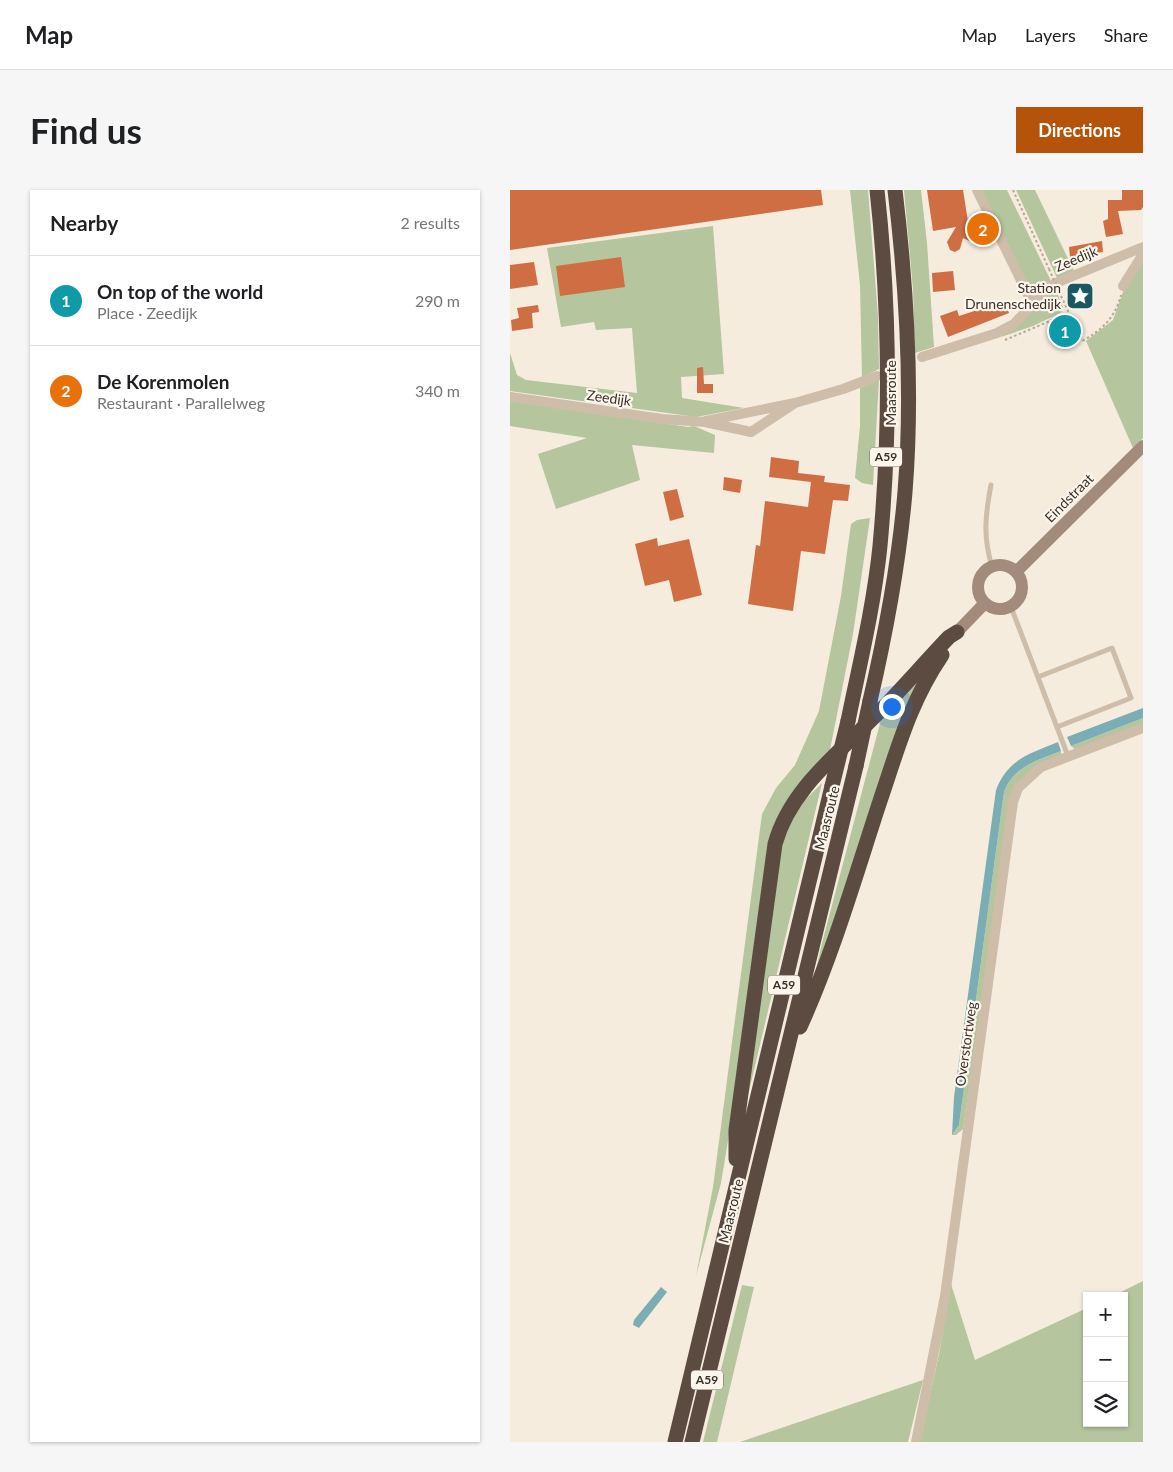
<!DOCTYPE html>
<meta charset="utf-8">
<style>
:root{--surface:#fff;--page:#f6f6f6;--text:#202124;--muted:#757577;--line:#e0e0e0;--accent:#b45309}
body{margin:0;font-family:Lato,sans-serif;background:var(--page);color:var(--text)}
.controls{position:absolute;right:15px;bottom:15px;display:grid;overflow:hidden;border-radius:0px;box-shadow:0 1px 4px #0004}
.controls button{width:45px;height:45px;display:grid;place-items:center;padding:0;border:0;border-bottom:1px solid var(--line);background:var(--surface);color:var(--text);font:25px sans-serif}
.you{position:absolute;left:381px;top:516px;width:18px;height:18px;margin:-12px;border:4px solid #fff;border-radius:50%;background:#1a73e8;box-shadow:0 0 0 8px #1a73e833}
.badge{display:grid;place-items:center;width:32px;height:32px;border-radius:50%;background:var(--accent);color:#fff;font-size:16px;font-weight:700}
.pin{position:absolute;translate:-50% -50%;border:2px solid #fff;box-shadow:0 1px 5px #0006}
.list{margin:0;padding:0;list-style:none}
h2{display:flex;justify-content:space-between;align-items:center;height:65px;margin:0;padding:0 20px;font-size:21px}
h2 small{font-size:16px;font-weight:400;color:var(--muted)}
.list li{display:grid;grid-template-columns:32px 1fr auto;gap:15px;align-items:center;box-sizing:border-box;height:90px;padding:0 20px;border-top:1px solid var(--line)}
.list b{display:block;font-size:19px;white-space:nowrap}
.list p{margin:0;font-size:16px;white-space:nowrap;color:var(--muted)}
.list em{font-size:16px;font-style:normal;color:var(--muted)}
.icon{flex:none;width:28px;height:28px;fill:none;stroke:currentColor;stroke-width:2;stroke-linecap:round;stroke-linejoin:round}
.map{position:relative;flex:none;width:633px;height:1252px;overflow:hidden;border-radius:0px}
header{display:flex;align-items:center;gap:30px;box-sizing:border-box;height:70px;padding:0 25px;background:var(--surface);border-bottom:1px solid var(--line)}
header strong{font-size:24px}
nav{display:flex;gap:28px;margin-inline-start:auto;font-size:18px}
.intro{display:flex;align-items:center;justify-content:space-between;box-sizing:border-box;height:120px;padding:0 30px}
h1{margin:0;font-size:35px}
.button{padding:12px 22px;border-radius:0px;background:var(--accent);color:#fff;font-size:18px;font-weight:700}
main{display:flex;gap:30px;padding:0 30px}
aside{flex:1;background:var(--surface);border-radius:0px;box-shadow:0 1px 4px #0004}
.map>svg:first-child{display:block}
.green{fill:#b5c59d}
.water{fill:#7baeb4}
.building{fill:#cf6e42}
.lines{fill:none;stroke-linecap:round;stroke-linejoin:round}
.path{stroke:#baa793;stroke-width:2;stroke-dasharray:2.5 2.5;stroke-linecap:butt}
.lane{stroke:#cebda9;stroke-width:5}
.street{stroke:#cebda9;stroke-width:10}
.secondary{stroke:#a28b7a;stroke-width:12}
.highway{stroke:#5c4b40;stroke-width:15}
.path-bridge{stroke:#baa793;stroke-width:2;stroke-dasharray:2.5 2.5;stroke-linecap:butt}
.highway-bridge{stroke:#5c4b40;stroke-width:15}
.labels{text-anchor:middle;stroke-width:4.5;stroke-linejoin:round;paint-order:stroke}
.shield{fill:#fbf5ec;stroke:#756b64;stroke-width:1}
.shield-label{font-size:12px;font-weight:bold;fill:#3b3029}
.street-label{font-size:14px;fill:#3b3029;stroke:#fbf5ec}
.poi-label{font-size:14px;fill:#3b3029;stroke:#fbf5ec;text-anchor:end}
</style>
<header>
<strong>Map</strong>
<nav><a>Map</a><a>Layers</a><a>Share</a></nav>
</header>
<div class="intro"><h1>Find us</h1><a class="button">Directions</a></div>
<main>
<aside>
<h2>Nearby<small>2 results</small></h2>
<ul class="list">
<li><span class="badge" style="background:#0f9aa8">1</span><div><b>On top of the world</b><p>Place · Zeedijk</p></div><em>290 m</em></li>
<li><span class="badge" style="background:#e8710a">2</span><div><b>De Korenmolen</b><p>Restaurant · Parallelweg</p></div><em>340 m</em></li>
</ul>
</aside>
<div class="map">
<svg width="633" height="1252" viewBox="0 0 633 1252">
<rect width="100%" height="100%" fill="#f5ecde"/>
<!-- green -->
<path class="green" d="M340,0H358L368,126L369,179L352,187L350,95Z
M394,0H411L417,53L424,157L405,163L403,99Z
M472,0H497L541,91L528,100L519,99Z
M506,0H525L564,81L547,88Z
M203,36L214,184L171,187L172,208L234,218L186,227L0,201V163L7,185L16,190L127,203L122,138L86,140L84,132L51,137L37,58Z
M633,71V248L623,258L576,151L603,130L614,99Z
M545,98L553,117L552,122L523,136L491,147Z
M369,190L363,295L352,293L345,288L350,236V198Z
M0,211L178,237L184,236L205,245L204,263L122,255L130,290L46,319L28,264L77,248L0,236Z
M360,328L343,444L318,570L273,620L211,993L186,1086L203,997L252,624L266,598L285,575L309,521L331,406L341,334L347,330Z
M430,461L299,810L312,753L373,522Z
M633,528V534L566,560L561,556Z
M551,561V566C529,574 515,582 502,601L453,939L446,945H442L449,935L494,602C504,576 526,571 551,561Z
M312,593L235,918L262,707L274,644L290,615Z
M633,1091V1252H410L429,1164L441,1094L465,1170L577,1118V1233H614V1106H603Z
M232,1095L244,1097L207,1252H193Z
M413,1190L398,1252H230Z"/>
<!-- water -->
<path class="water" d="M633,518V528L561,556L557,547Z
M548,552L551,561C526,571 504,576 494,602L449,935L442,945L444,907L486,600C498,569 519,564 548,552Z
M151,1097L157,1102L129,1138L123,1135L124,1130Z"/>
<!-- building -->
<path class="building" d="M0,0H311L313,15L0,60Z
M417,0H453L459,38L470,30L482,46L466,56L464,53L453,48L450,59L445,62L440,60L437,52L446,37L423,41Z
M612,0H633V17L631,20L608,21L613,44L596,47L593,31L598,29V10H612Z
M592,51L593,62L560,67L559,57Z
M111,67L115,97L50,106L46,76Z
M24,72L28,95L0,99V75Z
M443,81L445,100L423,102L422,83Z
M572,100L577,111L566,116L563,109L565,108L564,104Z
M495,111L499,123L438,147L430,126L447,120L449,126Z
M28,115L29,122L22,123L23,138L2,141L1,130L9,128L7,118Z
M193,177L194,194H203V203H187V178Z
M261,267L289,271L288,283L315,286L314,292L340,295L338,311L323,310L315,364L291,361L283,421L238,414L246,355L250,356L255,311L298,317L301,292L259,287Z
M214,287L232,290L230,303L213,300Z
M167,299L174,327L160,331L153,302Z
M147,348L148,356L179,349L192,405L164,412L159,390L135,396L125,354Z"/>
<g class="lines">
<!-- path -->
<path class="path" d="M503,0L539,79
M551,106L572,151C592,140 605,128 611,105
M495,150L559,123"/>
<!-- lane -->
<path class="lane" d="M481,295C475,327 473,346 482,377
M501,417L558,566
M528,487L602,458L621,508L547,537"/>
<!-- street -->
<path class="street" d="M467,0L522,113
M613,96L633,64
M412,167L487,143L504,134L541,95L633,57
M0,207L152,229L195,232L241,242L285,213
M196,231L285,213L333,199L367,186
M406,1252L435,1106L503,612L508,598L531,577L633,538"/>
<!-- secondary -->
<path class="secondary" d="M468 397a22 22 0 1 1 44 0a22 22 0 1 1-44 0Z
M506,382L633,256
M447,442L475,413"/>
<!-- highway -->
<path class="highway" d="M360,511C376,442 389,373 395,302C403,202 397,100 385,0
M338,531C350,473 364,415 370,356C381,236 380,119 367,0
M290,837C323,764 345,687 370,611C388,558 400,512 432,465
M226,969V940L265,654C280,599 329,563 368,523C392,499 415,472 439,447L447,442
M165,1252L322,596
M182,1252L346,576"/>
<!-- path-bridge -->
<path class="path-bridge" d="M539,79L551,106"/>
<!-- highway-bridge -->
<path class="highway-bridge" d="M346,576L360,511
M322,596L338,531"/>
</g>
<!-- icons -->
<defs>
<symbol id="sight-square" viewBox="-11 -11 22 22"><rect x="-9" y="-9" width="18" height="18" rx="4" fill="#1b5760" stroke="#fbf5ec"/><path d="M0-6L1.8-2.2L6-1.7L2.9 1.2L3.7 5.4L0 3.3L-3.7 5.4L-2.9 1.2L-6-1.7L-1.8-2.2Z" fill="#fff"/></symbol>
</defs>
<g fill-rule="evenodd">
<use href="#sight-square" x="554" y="90" width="32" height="32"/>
</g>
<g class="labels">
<!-- shield labels -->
<g class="shield">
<rect x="360" y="257.5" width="32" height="19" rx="4"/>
<rect x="258" y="785.5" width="32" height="19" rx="4"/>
<rect x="181" y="1180.5" width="32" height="19" rx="4"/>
</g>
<g class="shield-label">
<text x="376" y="271">A59</text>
<text x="274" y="799">A59</text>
<text x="197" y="1194">A59</text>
</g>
<!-- street labels -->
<g class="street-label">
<text transform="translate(566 69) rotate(-23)" y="5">Zeedijk</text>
<text transform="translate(381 203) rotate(-90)" y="5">Maasroute</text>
<text transform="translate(99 208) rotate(8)" y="5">Zeedijk</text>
<text transform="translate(559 308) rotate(-45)" y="5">Eindstraat</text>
<text transform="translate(317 628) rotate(-76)" y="5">Maasroute</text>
<text transform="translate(456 854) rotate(-82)" y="5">Overstortweg</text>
<text transform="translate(221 1021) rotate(-76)" y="5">Maasroute</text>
</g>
<!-- poi labels -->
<g class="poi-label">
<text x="551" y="103">Station<tspan x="551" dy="16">Drunenschedijk</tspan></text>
</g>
</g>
</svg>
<div class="controls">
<button>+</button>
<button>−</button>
<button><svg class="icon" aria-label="layers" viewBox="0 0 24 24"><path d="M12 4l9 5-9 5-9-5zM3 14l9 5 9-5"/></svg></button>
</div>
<div class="you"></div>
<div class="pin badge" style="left:555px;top:141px;background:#0f9aa8">1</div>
<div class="pin badge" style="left:473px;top:39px;background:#e8710a">2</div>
</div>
</main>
